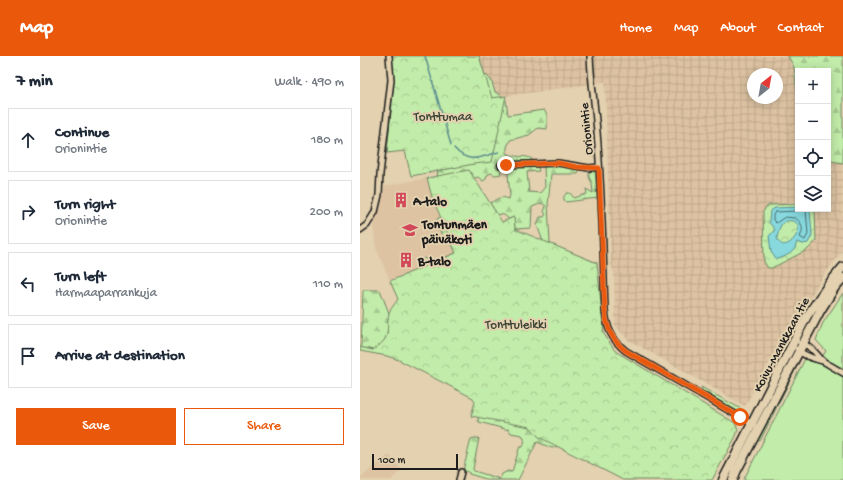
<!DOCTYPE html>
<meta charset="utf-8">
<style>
:root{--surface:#fff;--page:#f6f6f7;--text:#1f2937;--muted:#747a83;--line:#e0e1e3;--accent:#ea580c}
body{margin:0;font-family:"Gochi Hand",sans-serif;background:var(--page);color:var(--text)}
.controls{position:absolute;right:12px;top:12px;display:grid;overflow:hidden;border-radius:0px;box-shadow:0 2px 10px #0003}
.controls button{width:36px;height:36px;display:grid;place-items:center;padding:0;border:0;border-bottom:1px solid var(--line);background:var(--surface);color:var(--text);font:20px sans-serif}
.compass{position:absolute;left:387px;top:12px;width:36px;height:36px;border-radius:50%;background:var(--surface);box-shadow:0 2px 10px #0003;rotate:31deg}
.scale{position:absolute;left:12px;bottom:10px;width:86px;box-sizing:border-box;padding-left:4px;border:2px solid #1c1c1c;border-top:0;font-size:11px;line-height:14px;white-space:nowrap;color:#1c1c1c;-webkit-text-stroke:3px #e3d1af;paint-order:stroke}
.stop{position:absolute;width:12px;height:12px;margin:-9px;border:3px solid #ea580c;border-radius:50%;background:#fff}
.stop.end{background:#ea580c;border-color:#fff;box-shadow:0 1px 4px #0008}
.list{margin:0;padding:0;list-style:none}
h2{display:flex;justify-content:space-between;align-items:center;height:52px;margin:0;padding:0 16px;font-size:17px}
h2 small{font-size:13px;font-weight:400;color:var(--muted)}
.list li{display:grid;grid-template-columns:26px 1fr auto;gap:12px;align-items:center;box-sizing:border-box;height:64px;margin:0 8px 8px;padding:0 8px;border:1px solid var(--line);border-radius:0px}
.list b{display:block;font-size:15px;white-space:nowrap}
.list p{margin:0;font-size:13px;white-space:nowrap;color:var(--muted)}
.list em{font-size:13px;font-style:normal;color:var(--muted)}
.actions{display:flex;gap:8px;padding:12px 16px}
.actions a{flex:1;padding:9px 0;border:1px solid var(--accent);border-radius:0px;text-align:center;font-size:14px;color:var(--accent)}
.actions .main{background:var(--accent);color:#fff}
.icon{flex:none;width:22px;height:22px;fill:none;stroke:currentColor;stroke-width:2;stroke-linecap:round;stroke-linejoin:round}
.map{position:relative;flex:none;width:483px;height:424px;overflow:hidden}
header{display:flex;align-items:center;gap:24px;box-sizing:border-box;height:56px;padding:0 20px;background:var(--accent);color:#fff}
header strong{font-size:19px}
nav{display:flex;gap:22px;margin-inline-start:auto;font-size:14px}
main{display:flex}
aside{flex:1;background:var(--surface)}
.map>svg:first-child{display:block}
.built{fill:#ddc3a2}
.industrial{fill:url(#industrial-grid);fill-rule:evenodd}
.green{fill:#c2eca9;stroke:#6f8462}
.forest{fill:url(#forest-firs);stroke:#6f8462}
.park{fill:url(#park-crowns);stroke:#6f8462}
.water{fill:#87d9de;stroke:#5c8d90;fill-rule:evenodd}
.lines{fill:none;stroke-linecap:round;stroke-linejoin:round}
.shore{stroke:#47686a;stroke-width:1}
.stream{stroke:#5c8d90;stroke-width:1.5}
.street-casing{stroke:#1c1c1c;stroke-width:8}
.primary-casing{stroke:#1c1c1c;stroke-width:11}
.street{stroke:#e3d1af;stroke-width:5}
.primary{stroke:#e3d1af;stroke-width:8}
.route{stroke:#ea580c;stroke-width:5}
.labels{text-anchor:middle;stroke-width:4;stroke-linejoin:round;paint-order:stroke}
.park-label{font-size:13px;fill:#3d4638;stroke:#e3d1af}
.street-label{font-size:13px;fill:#1c1c1c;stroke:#e3d1af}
.poi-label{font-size:13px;font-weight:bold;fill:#1c1c1c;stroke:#e3d1af;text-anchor:start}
</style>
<header>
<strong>Map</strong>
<nav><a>Home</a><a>Map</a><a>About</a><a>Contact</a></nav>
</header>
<main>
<aside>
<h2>7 min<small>Walk · 490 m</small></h2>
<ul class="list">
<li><svg class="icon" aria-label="ahead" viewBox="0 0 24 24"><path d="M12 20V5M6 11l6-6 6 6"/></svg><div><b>Continue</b><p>Orionintie</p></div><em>180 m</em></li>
<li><svg class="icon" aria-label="right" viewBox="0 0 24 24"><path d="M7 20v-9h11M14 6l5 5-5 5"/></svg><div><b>Turn right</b><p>Orionintie</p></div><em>200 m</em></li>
<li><svg class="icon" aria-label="left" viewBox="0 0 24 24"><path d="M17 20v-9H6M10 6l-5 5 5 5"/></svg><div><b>Turn left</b><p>Harmaaparrankuja</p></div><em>110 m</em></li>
<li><svg class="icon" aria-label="arrive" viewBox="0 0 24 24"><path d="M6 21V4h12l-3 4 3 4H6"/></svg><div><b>Arrive at destination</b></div></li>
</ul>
<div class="actions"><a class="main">Save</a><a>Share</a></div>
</aside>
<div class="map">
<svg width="483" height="424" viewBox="0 0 483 424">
<defs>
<pattern id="industrial-grid" width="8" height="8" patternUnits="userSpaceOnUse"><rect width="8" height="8" fill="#ddc3a2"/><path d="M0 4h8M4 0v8" fill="none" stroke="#bda78b"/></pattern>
<pattern id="forest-firs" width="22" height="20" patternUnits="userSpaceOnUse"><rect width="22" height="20" fill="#c2eca9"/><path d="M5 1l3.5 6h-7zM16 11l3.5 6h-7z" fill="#a6ca91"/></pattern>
<pattern id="park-crowns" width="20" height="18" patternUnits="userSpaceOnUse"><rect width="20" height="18" fill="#c2eca9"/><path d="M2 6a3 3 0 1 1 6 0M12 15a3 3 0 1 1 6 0" fill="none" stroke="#a6ca91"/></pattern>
</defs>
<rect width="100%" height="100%" fill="#e3d1af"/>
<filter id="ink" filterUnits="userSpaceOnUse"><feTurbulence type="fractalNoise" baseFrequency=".025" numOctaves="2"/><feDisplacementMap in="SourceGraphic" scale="8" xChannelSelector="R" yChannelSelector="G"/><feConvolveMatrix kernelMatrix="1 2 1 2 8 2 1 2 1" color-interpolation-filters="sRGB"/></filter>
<g filter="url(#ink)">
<!-- built -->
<path class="built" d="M67,122L72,141L96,197L30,225L16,192L13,168L21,150L25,130Z
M29,399L42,414L31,424H3L0,422Z"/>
<!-- industrial -->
<path class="industrial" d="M119,0H483V194L462,222L413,300L385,350L267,283L255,269L254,218L251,207L245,26L132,42ZM438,15H468V153H438ZM393,18H417V42H393Z"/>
<!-- green -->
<path class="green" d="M483,237V424H384L385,421L445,303L458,307L466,295L456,284L463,267Z
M440,304L400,385H399L395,383L437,307Z
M341,331L383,354L384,358L373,353L343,336Z"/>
<!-- forest -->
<path class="forest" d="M119,0L124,17L131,24L135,36L141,39L146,44L148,59L184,54L187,59V73L178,72L169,79L150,84L147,91V97C155,103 165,98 172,103V104L136,108V112H140L141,118L135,119L131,117L127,119L126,123L123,125L118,121L112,123H77L78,114L94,112L130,48Z
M428,0H483V107L471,105L468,102V15H438V45L434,11Z
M177,109L179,115L167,116L169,136L180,137L185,131L184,109H197L219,113L218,118H191L188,149L190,188L237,207L184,188L177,169L180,161H184L186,158L184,156L186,150L182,147L172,151L171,172L155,173L154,161L149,163L144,159L137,158L130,147C136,144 141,139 148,143L150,140L148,118V112Z
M232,114H235L237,142L206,146L204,144V140L207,137H210L214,142L227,138L226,133L233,137L232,127L229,121V116Z
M78,162H82L108,199L67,211L61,208V204L65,202L67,205H73L83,200L86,201L96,197L89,181L84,182L75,167Z
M3,234H20L29,257L27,279L22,288L13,294L1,292Z
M119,360L158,365L200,385L196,391L192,392L177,386L158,424H126V423L109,418V416L103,415L111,383L115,382H119L113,413L114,415L140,423L142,418L148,415L152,416L159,393L160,391H163C165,386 165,383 162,379L151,377L149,374L119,366L118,364Z"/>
<!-- park -->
<path class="park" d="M32,0H119L132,42L146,40L132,106L114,108L51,120L45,95L27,97L34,23Z
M109,114L142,166L154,161L155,173L237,207L244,278L255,295L375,367L378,373L376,380L352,424H263L179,381L170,371L111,360L115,346L113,342L39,304L27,300L0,295V291L13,294C33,280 25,277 29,257C31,252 35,248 38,243L30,225L96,197L72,141L67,122Z
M438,148V153H454L455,155L456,185L447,194L412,212H408L404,206L403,156L406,151L410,149Z"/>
<!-- water -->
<path class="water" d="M438,151V153L450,154L452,179L448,187L443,188L437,186C436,188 436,190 435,192C433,197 421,203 416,203L411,196L409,180L415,174L409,166L410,155L415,152ZM426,165C455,161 425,205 417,182C419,175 419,168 426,165Z"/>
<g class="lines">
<!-- shore -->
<path class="shore" d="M441,153L437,155L415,156L413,159V164L416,167L425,161L435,162C443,167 444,173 440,181L445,184L448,178L446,153"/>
<!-- stream -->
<path class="stream" d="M65,0L91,89
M94,92C109,109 120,101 139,96"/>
<defs>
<path id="street" d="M230,0C231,26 235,50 237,76C242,135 243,195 245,255C247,273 252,284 266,295L394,369
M141,109L198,107L229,112L239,111
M0,174L7,169L15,156L19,139L20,118L31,24L29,0
M440,287C451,289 456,298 463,305C469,309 477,313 483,317
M437,293C443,300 453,302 462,305
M99,424L101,416"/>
<path id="primary" d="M363,424L447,260L469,228L483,211
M373,424L376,416L460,255L475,231L483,222"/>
</defs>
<!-- street casing -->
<use href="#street" class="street-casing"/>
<!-- primary casing -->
<use href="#primary" class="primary-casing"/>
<!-- street -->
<use href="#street" class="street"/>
<!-- primary -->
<use href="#primary" class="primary"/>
</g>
</g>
<g class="lines" filter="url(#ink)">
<!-- route -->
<path class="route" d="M146,109L198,107L217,111L239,112L245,255C247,273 252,284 266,295L380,361"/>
</g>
<!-- icons -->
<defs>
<symbol id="building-bare" viewBox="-9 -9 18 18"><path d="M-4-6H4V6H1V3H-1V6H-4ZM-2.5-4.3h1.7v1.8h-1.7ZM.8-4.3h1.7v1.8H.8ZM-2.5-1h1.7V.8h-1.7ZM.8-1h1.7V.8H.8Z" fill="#d1495b" stroke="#e3d1af" stroke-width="2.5" paint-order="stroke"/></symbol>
<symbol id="school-bare" viewBox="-9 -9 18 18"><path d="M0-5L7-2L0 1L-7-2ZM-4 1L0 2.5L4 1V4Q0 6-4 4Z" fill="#d1495b" stroke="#e3d1af" stroke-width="2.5" paint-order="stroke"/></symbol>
</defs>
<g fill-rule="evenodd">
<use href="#building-bare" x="30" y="133" width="22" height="22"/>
<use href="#school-bare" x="39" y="163" width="22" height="22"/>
<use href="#building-bare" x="35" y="193" width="22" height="22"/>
</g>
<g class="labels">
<!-- park labels -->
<g class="park-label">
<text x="83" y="64">Tonttumaa</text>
<text x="156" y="272">Tonttuleikki</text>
</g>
<!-- street labels -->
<g class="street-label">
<text transform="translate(225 73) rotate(-95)" y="5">Orionintie</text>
<text transform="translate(420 288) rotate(-62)" y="5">Koivu-Mankkaan tie</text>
</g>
<!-- poi labels -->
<g class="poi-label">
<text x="53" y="149">A-talo</text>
<text x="62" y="172">Tontunmäen<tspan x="62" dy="15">päiväkoti</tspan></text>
<text x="58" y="209">B-talo</text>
</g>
</g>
</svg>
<div class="controls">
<button>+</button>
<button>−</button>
<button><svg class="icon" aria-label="locate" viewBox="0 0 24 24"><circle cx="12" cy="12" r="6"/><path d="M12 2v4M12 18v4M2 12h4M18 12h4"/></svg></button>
<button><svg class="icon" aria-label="layers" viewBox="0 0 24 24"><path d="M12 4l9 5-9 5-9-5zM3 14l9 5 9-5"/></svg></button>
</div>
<svg class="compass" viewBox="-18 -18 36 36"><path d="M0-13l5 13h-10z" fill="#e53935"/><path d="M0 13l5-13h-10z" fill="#747a83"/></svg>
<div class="scale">100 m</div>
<div class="stop" style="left:380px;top:361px"></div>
<div class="stop end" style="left:146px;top:109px"></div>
</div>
</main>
